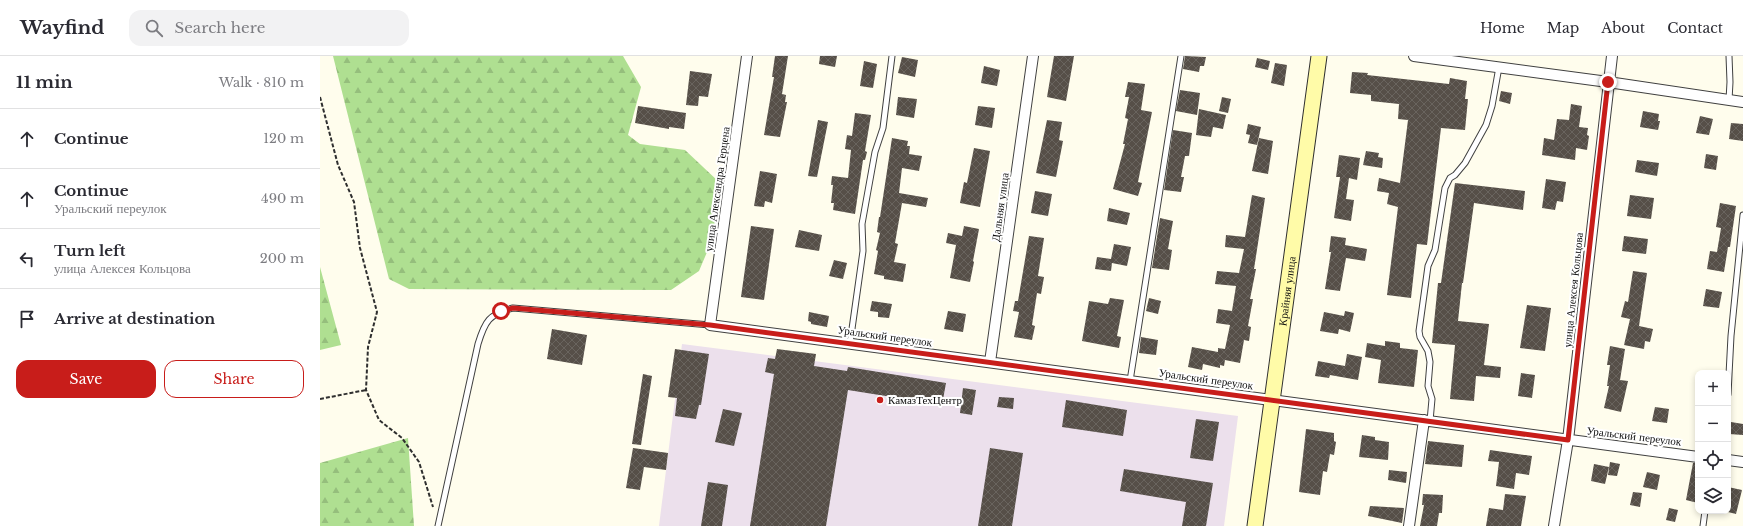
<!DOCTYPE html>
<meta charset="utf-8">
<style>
:root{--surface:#fff;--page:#f2f2f3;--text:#2b2b33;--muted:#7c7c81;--line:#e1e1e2;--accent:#c81d1a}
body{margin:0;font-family:"Libre Baskerville",serif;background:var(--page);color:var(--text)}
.controls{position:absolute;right:12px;bottom:12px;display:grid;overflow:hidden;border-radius:8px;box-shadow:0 2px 6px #0003}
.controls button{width:36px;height:36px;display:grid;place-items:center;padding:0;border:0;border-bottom:1px solid var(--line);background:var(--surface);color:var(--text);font:20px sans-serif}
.stop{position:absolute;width:12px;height:12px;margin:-9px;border:3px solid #c81d1a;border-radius:50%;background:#fff}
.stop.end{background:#c81d1a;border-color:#fff;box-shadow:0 1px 4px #0008}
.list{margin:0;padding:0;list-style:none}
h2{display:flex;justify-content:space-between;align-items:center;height:52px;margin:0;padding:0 16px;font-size:17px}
h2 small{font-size:13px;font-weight:400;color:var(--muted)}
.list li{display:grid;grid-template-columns:26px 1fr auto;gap:12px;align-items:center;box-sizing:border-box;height:60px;padding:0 16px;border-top:1px solid var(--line)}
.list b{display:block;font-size:15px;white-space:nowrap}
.list p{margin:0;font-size:13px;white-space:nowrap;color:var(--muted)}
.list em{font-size:13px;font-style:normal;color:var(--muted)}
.actions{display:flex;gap:8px;padding:12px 16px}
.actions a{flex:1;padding:9px 0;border:1px solid var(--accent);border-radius:12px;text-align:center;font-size:14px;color:var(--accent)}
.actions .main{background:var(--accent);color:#fff}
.icon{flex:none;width:22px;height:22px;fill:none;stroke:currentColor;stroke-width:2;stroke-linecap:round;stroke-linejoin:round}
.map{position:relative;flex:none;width:1423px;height:470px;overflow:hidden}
header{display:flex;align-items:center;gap:24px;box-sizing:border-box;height:56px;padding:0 20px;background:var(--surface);border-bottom:1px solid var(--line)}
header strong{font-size:19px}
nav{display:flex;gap:22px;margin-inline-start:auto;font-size:14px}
.search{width:280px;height:36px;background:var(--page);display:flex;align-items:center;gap:10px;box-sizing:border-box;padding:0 14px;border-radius:12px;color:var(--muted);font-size:15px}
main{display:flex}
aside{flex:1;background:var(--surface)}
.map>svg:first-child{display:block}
.industrial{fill:#ece0ec}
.forest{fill:url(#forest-firs)}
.building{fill:url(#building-cross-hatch)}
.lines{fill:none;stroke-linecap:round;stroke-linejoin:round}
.service-casing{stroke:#404040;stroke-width:7}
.minor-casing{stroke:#404040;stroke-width:12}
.secondary-casing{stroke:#2f2f2f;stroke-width:17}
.path{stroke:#2f2f2f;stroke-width:2;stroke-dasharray:4 2;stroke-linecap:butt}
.service{stroke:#fff;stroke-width:5}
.minor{stroke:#fff;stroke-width:10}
.secondary{stroke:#fffba8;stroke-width:15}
.route{stroke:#c81d1a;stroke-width:5}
.poi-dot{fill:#c81d1a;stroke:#fff;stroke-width:1.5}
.labels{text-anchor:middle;stroke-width:4;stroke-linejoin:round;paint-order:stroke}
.street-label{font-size:11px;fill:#0d0d0d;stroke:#fff}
.poi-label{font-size:11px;fill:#0d0d0d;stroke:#fff;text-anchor:start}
</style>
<header>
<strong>Wayfind</strong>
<div class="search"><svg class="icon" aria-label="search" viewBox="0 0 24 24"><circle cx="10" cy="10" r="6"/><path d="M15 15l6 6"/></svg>Search here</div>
<nav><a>Home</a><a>Map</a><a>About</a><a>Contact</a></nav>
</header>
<main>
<aside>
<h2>11 min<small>Walk · 810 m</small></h2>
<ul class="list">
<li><svg class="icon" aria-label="ahead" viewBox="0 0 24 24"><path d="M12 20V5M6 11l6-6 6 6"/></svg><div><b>Continue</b></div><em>120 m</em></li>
<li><svg class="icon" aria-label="ahead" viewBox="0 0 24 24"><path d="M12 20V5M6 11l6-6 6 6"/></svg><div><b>Continue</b><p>Уральский переулок</p></div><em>490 m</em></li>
<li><svg class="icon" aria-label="left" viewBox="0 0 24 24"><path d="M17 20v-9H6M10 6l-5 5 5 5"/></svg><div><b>Turn left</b><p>улица Алексея Кольцова</p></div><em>200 m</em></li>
<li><svg class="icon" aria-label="arrive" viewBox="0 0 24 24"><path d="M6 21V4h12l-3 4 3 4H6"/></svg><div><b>Arrive at destination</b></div></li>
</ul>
<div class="actions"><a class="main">Save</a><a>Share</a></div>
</aside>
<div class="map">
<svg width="1423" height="470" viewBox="0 0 1423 470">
<defs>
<pattern id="forest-firs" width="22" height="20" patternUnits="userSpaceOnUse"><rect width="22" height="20" fill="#afdf91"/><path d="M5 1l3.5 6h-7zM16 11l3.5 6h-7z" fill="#95be7c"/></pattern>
<pattern id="building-cross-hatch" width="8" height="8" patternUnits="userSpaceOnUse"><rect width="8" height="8" fill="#564f48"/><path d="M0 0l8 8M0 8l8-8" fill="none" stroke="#69645e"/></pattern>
</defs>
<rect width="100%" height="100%" fill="#fffded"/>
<!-- industrial -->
<path class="industrial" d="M362,288L918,360L904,470H339Z"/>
<!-- forest -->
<path class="forest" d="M13,0H303L321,31L308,79L320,88L365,94L399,126L400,158L393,182L379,215L351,234L89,233L69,223Z
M0,211L21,289L0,294Z
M88,382L94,470H0V407Z"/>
<!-- building -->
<path class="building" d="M455,0H468L462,38L466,39L465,46H467L460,81L444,79L454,21H452Z
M500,0H517L515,11L499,8Z
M734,0H754L746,45L727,41Z
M865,0L886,1L884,10H880L879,16L863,13Z
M582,1L598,4L595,21L578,17Z
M937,2L950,5L948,14L935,11Z
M544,5L557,8L553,32L540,30Z
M955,7L967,9L964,30L951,27Z
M664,10L680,14L677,30L661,27Z
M370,15L392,18L388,41L379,40L378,50L366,49Z
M1032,16L1048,17L1047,19L1129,28L1130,22L1147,25L1145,43H1148L1145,74L1121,72L1107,189L1097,188L1091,242L1067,239L1078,151L1067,148L1069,137L1057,135L1059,122L1080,127L1088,64L1078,63L1079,48L1051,45V39L1030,37Z
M808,26L825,28L821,54L832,56L818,126L822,127L818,140L793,133L805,88H803L808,63L805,62L809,41H805Z
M860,34L880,37L877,59L856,55Z
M1181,35L1192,37L1190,48L1179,45Z
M578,41L597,43L594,62L576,59Z
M902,41L911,43L908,57L899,55Z
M1251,48L1262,50L1259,71L1268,72L1267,79L1269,80L1267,94L1256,92L1255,104L1222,99L1224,82L1234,84L1237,63L1249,64Z
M318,50L366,57L364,73L349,71V73L315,67Z
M658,50L675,52L672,72L655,69Z
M879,53L906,59L903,73L893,71L891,81L876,79Z
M1323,55L1339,58L1338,65H1340L1338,74L1320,71Z
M535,57L551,59L545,95L547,96L545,104H543L535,158L513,154L514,147H511L513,129H511L512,120L528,122L531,94L525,93L527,79L532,80Z
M1380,60L1393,63L1389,79L1376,77Z
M498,64L508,66L497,121L488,120Z
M727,64L742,66L739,84L743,85L736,121L716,117Z
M1411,67L1423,68V85L1409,83Z
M928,68L941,71L937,89L928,87L930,79L926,78Z
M853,74L872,77L869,100H865L861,121H864L861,136L844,134Z
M572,82L588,85L587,90H590L589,98L602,100L599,115L582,112L579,137L608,142L606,151L582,147L575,187L578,188L574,206L586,208L583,226L564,223V220L554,218L558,195L556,194L560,177L557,176L559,161H560Z
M939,82L953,85L948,118L932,115Z
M654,92L670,95L660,151L640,147L644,126L647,127Z
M1046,95L1059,97L1058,101L1063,102L1062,112L1043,109Z
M1386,98L1398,100L1396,114L1384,112Z
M1019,99L1040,102L1037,124L1029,122L1026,143L1034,144L1031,165L1014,162L1020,121H1016Z
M1317,104L1339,107L1337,120L1315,116Z
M440,115L457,118L452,147L445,145L444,151L434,150Z
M1226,123L1246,126L1243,146L1237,145L1235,154L1222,152Z
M1135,127L1205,135L1203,154L1154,147L1143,227H1142L1138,265L1169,268L1164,309L1181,311L1180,322L1156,320L1154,345L1130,343L1135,289L1112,287L1118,227H1121Z
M715,135L732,138L728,160L711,157Z
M932,139L945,142L934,213H936L930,243H933L928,270L931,271L929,285L924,284L920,307L905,304L904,310L900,309V312L883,308L882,314L868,311L872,291L898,296V292L905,293L910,269L896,267L898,253L912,255L916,230L895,228L897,215L919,217L924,193L905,191L906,179L925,181Z
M1310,139L1334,142L1331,163L1307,160Z
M1400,147L1416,150L1410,191H1408L1404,216L1387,213L1390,195L1397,196L1401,172L1396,171Z
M789,152L810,157L807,169L787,165Z
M840,162L853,165L848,193L852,194L849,214L832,212Z
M431,170L454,173L444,244L421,241Z
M644,170L659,173L653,205L654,206L650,226L630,222L636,189L626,187L628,177L642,180Z
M479,174L502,179L499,195L475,191Z
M709,180L724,182L718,220L724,221L721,238L717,237L712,269L715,270L712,284L694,281L699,256L693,255L695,245H698Z
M1011,180L1026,182L1025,189L1047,193L1045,205L1026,202L1020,235L1005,233L1011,196H1009Z
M1304,180L1328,183L1326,198L1302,195Z
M794,188L811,191L807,210L792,207L791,215L775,213L777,201L791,203Z
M514,204L527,207L523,223L509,220Z
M1313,215L1327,217L1319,270L1333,273L1330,286L1325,285L1324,293L1304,289L1310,263L1301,261L1305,245L1308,246Z
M1386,233L1402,236L1399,252L1383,250Z
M790,242L804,244L797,280L801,281L799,292L762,285L769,245L788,248Z
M829,242L841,245L838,258L826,255Z
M552,245L572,248L569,262L558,261V256L550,255Z
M1207,249L1231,252L1225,295L1200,292Z
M628,255L646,258L643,276L624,273Z
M1025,255L1034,257L1030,276L1019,273L1018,278L1000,275L1004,256L1024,260Z
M489,256L509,260L507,271L491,268V266L488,265Z
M232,273L267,279L262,309L227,303Z
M821,281L838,284L836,299L819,297Z
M1065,285L1080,287V292L1098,294L1094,331L1058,327L1061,304L1045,301L1047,287L1065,290Z
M1290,290L1305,293L1300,324L1308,325L1301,356L1284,352L1289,330H1287L1290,309H1287Z
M355,293L389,298L381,349H379L376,363L355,360L357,342L348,341Z
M457,293L496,298L494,310L527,315L528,311L626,327L622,349L528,334L506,470H430L454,318L445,316L448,302L455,303Z
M1027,298L1042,301L1038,324L1010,319L1009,322L995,320L998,305L1025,310Z
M1201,317L1215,319L1212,342L1198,340Z
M323,318L332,320L321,389L312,388Z
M643,332L656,334L652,359L640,357Z
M679,341L694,342L693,353L677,351Z
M746,344L807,354L803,380L742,371Z
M1335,351L1349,353L1347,367L1332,365Z
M403,353L422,357L414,390L395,386Z
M876,363L899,366L893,405L870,402Z
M1411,366L1423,368V379L1409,378Z
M986,373L1014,377V385L1016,386L1014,399L1010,398L1007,416L1003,415L1000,439L979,436Z
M1042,379L1055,381V384L1069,386L1068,404L1039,401Z
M1108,385L1144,389L1142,411L1105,408Z
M313,392L348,397L346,414L324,411L320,434L306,432Z
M670,392L703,397L692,470H658Z
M1170,394L1212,400L1209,419L1196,417L1194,433L1176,430L1179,406L1168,405Z
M1290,406L1300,408L1297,420L1288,419Z
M1373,407H1378V447L1366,444Z
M1274,408L1289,411L1285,428L1271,425Z
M804,413L893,427L886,470H862L866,446L800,435Z
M1069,414L1087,416L1086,427L1068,424Z
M1327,416L1340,419L1337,434L1323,431Z
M388,426L408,429L402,470H381Z
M1408,431L1422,434L1416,458L1408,456Z
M1313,436L1322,437L1320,451L1310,449Z
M1103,438L1123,439L1122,457H1119L1117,470H1100L1104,449H1102Z
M1185,438L1206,440L1201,470H1166L1169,452L1183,454Z
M1050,450L1084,452L1082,467L1048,460Z
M1349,452L1358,454L1355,466L1346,464Z"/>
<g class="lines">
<defs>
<path id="service" d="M1409,44L1410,26L1409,0
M530,287L543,195L542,168L555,96L563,72L572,0
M810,325L861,0
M1408,338L1411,280L1423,159
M1110,365L1112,343L1108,330L1110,306L1108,295L1100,281L1099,275L1108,210L1115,194L1125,132L1130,122L1135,119L1145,107L1166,69L1172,50L1179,11
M118,470L158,288C165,265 169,258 193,252L390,269
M1383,470L1385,455"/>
<path id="minor" d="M427,0L390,269L1378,401
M1094,0L1288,26L1423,46
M670,306L713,0
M1408,404L1423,406
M1089,470L1104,364
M1234,470L1248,384L1292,0"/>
<g id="secondary">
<path id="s1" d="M935,470L999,0"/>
</g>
</defs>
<!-- service casing -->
<use href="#service" class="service-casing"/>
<!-- minor casing -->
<use href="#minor" class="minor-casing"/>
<!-- secondary casing -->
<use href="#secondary" class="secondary-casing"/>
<!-- path -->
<path class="path" d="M0,41L18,109L34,146L40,192L57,256L48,291L46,334L59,364L82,382L99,406L113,451
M0,343L46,334"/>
<!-- service -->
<use href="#service" class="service"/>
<!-- minor -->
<use href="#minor" class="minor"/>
<!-- secondary -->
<use href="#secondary" class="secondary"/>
</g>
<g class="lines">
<!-- route -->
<path class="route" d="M181,255L193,252L390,269L1248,384L1288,26"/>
</g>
<!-- markers -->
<circle class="poi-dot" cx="560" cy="344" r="4"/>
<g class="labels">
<!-- street labels -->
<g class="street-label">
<text transform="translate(397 133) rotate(-82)" y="4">улица Александра Герцена</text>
<text transform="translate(680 151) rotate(-82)" y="4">Дальняя улица</text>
<text transform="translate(1253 234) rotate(-84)" y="4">улица Алексея Кольцова</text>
<text dy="4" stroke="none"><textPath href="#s1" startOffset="237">Крайняя улица</textPath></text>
<text transform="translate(565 280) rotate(8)" y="4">Уральский переулок</text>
<text transform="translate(886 323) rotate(8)" y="4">Уральский переулок</text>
<text transform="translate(1314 380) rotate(7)" y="4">Уральский переулок</text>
</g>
<!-- poi labels -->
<g class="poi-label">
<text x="568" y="348">КамазТехЦентр</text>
</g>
</g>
</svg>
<div class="controls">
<button>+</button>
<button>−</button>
<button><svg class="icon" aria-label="locate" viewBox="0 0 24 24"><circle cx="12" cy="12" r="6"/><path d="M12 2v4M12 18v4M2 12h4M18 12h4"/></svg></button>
<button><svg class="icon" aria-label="layers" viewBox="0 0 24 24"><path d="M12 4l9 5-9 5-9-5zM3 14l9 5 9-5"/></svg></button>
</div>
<div class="stop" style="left:181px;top:255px"></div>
<div class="stop end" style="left:1288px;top:26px"></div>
</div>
</main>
